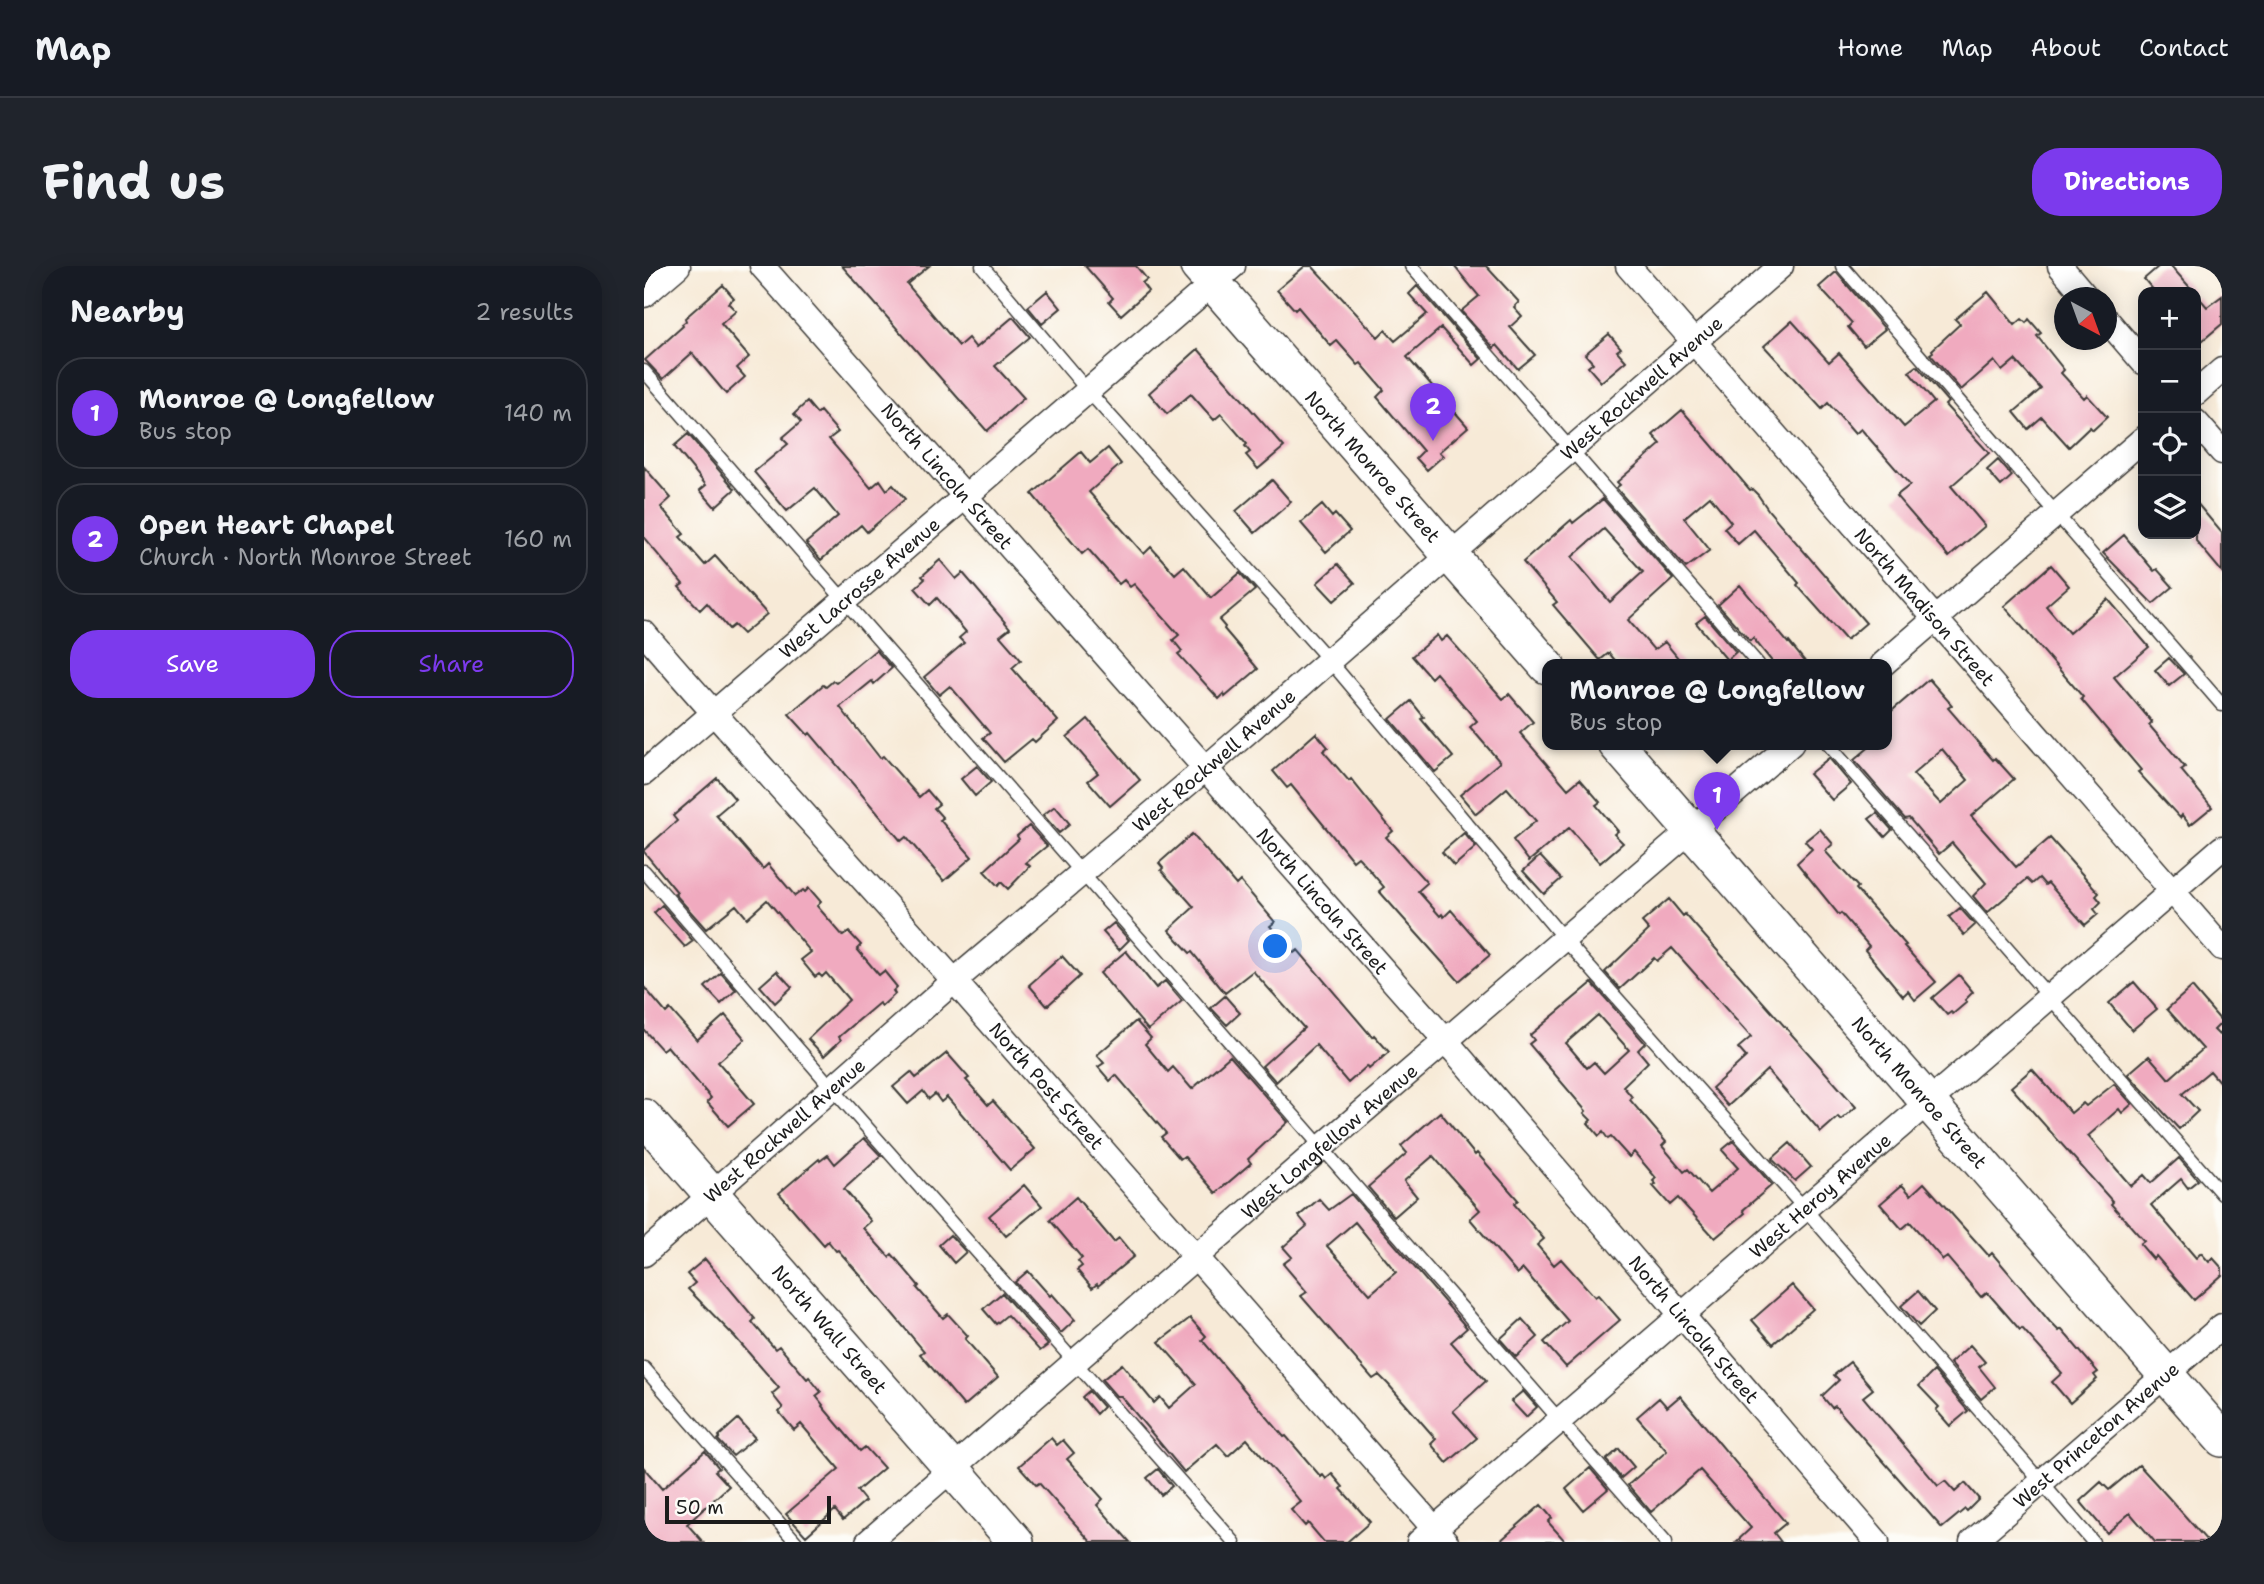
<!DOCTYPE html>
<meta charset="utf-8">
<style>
:root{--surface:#171b24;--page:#20242c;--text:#f1f3f6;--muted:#9ea1a6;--line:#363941;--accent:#7c3aed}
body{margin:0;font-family:"Shantell Sans",sans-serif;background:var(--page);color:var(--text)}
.controls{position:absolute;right:21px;top:21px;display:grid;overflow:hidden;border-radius:14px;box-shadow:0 4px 18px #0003}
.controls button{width:63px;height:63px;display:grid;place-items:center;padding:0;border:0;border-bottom:2px solid var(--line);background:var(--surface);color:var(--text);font:35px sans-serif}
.compass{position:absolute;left:1410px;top:21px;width:63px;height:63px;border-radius:50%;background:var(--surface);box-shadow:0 4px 18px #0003;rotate:139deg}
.scale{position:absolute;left:21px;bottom:18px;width:166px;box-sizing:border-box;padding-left:7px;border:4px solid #1c1c1c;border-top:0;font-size:19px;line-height:24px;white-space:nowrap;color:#1c1c1c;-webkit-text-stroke:5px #fdfcf7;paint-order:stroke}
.you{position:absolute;left:632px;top:681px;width:24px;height:24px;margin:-18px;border:5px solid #fff;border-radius:50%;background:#1a73e8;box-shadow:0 0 0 10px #1a73e833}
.badge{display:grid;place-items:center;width:46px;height:46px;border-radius:50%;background:var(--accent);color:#fff;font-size:23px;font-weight:700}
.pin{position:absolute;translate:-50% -58px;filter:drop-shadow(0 2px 4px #0008)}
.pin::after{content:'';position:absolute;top:37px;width:24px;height:21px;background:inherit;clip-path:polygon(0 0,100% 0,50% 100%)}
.popup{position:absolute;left:898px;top:393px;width:350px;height:91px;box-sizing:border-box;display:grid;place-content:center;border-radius:14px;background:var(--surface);filter:drop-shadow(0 2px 5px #0005);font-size:23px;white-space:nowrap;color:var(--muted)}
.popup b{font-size:26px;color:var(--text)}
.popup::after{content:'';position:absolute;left:50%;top:100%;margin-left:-14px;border:14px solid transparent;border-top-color:var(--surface)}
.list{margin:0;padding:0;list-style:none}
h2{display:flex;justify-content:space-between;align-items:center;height:91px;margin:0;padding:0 28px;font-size:30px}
h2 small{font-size:23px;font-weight:400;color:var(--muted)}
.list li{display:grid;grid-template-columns:46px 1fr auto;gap:21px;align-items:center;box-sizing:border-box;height:112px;margin:0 14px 14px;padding:0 14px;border:2px solid var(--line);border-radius:28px}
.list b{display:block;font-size:26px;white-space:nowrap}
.list p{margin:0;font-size:23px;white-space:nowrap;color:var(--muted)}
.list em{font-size:23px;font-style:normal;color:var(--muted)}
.actions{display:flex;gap:14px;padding:21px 28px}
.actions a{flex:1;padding:16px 0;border:2px solid var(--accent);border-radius:28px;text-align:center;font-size:24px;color:var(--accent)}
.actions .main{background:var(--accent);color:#fff}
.icon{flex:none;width:38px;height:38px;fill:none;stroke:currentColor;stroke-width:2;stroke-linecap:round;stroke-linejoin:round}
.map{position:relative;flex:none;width:1578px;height:1276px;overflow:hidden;border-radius:28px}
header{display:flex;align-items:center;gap:42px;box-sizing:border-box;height:98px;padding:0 35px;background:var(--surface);border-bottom:2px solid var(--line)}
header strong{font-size:33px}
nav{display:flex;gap:38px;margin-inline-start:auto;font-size:24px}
.intro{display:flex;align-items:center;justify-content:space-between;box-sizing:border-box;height:168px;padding:0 42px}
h1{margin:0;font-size:49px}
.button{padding:18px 32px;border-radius:28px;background:var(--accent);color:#fff;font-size:24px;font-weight:700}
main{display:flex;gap:42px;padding:0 42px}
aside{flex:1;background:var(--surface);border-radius:28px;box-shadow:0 4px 18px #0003}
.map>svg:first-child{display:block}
.building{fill:#f0aabf;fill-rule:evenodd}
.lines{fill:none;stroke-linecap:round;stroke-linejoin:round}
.lane-casing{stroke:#3d3b38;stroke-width:15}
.street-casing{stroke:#3d3b38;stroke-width:27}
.secondary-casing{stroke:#3d3b38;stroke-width:38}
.lane{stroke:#fff;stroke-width:12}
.street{stroke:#fff;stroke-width:24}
.secondary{stroke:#fff;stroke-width:35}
.labels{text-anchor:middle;stroke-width:6;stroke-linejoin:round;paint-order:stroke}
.street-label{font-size:19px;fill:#1c1c1c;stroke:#fdfcf7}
</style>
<header>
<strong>Map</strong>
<nav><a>Home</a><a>Map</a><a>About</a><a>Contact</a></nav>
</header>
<div class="intro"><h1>Find us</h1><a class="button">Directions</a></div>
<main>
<aside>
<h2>Nearby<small>2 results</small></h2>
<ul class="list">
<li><span class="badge">1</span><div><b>Monroe @ Longfellow</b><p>Bus stop</p></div><em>140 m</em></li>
<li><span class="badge">2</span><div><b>Open Heart Chapel</b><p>Church · North Monroe Street</p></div><em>160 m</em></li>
</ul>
<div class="actions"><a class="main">Save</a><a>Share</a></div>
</aside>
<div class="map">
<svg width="1578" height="1276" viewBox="0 0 1578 1276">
<rect width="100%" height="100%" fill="#fdfcf7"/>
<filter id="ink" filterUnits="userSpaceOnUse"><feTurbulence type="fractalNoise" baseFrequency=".0143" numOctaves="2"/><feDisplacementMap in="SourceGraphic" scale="14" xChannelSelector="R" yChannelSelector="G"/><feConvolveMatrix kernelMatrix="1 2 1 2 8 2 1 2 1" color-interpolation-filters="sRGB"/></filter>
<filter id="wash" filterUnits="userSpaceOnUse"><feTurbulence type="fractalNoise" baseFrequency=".00686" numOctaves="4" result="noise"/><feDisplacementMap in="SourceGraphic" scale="28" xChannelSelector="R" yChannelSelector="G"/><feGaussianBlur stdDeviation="1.57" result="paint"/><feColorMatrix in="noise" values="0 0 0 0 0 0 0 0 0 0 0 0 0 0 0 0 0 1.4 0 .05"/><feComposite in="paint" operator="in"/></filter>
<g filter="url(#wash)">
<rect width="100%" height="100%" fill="#f7ead7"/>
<g id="blocks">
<!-- building -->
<path class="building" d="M198,0H285L263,18L315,80L324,72L332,82L369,51L386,71L351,100L380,132L343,165Z
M441,0H492L503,13L498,17L504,25L477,49L465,36L469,32Z
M661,0H668L734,71L741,64L751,75L783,48L765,28L773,20L837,93L830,99L797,62L763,91L824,161L795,186L799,190L783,204L772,192L779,185L733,131L740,124L717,97L714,99L693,75L687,80L654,41L651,44L633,24Z
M810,0H842L875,36L870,41L878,50L866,61L891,89L874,103L853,79L850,82L817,45L835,30Z
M1515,0H1527L1550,26H1511L1500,13Z
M1192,6L1241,63L1220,80L1204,61L1208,57L1175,21Z
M79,19L90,32L84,37L92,45L77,58L105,91L93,102L101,111L82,128L48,87L19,113L1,94L39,60L38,58L42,55L41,52Z
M403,25L417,42L398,58L384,41Z
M1344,26L1371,59L1378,53L1382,57L1385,53L1397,67L1393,70L1420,104L1417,107L1440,132L1443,129L1463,151L1449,164L1446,161L1425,181L1398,151L1384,163L1370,146L1397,123L1371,94L1358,105L1350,95L1317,124L1286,88L1289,86L1288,84L1316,58L1311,53Z
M1552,28L1563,41L1578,30V58L1552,80Z
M1148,55L1185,96L1195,87L1260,161L1290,136L1265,106L1273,100L1304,136L1301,139L1345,187L1307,220L1341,260L1305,291L1252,230L1266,219L1217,163L1211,168L1184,137L1178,143L1120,80Z
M965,68L977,82L973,85L982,95L957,116L944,101L949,97L941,88Z
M554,83L640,181L614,203L602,189L606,186L601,180L603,178L577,148L570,154L547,128L523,148L505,127Z
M163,136L173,148L176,145L194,166L185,173L227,222L236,214L243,224L249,219L261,233L223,266L217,259L177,294L162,277L194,250L171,222L143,245L110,206L144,178L138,172L157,156L150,148Z
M1038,144L1106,224L1108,223L1114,229L1125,245L1222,357L1202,374L1153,319L1155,317L1110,264L1094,278L1080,262L1087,256L1066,230L1040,252L1066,284L1042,302L972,222L976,219L973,216L1017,178L1009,169Z
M44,168L91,223L71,241L56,224L62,219L30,180Z
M464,182L477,198L445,226L500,288L507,281L531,308L540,300L567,332L596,307L611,324L575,354L581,361L580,363L614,403L581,431L580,428L575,433L534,388L538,385L529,374L535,369L490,318L486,321L480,314L475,318L444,283L438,288L388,228L437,186L446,197Z
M1354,194L1368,210L1357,220L1343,204Z
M0,201L27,232L17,241L40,268L36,271L61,299L71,290L123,348L99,368L90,359L85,363L63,337L56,344L35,321L39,318L0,272Z
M628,214L647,236L611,267L592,245Z
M959,233L1029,313L984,354L1010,384L1021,376L1039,398H974L965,387L956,394L909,339L913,336L879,296L927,254L929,257ZM960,263L999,306L966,336L928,291Z
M1552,236L1578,267V306L1552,275Z
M678,239L688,251L691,248L706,265L682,286L657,257Z
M1480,269L1510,305L1513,303L1529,321L1509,338L1459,287Z
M296,294L312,313L319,307L366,362L356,370L377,394L368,402L414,455L391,476L388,473L360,496L339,472L346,467L306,420L295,429L280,411L320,377L315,372L322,366L293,332L286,339L271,322L281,313L278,310Z
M694,298L711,317L690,335L673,317Z
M1407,299L1425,320L1402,340L1425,367L1464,333L1505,381L1470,411L1508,456L1505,459L1541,501L1537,504L1568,541L1546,559L1538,549L1536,552L1494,506L1497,504L1437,433L1439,431L1360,340Z
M1096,319L1144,377L1145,376L1163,398H1130L1109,372L1106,375L1074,339Z
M1061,350L1092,386L1083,394L1052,357Z
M793,369L797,375L803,370L859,433L865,428L889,456L876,467L924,523L936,513L956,536L952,539L974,565L970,568L979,577L956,597L925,562L885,595L869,574L892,555L863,522L832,548L816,529L856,496L826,461L833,455L792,407L787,412L768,390Z
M232,384L248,402L230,418L228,415L196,441L236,492L239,490L275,531L283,524L295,538L290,542L299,552L296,554L328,591L300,615L262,571L257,575L166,467L164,469L145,448L179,419L182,421L189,415L192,417Z
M1525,392L1540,408L1525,420L1511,404Z
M1285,413L1308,439L1304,442L1349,494L1351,492L1370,513L1327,550L1372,601L1406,572L1455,627L1452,630L1457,636L1450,643L1454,648L1441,659L1404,617L1401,619L1395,612L1388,618L1383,613L1343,647L1329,630L1342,617L1308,577L1295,588L1265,552L1261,553L1210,494L1229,478H1243V449ZM1298,483L1324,514L1297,538L1269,508Z
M767,435L780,451L777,453L809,491L791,506L746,453Z
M444,453L496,514L466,540L444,515L454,507L423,471Z
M672,467L684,481L679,485L705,515L707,513L749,565L742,571L783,617L774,625L796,650L798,648L800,651L807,644L846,689L815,715L735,625L740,621L716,593L714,591L709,595L647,519L643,522L629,505Z
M1185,492L1207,518L1188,534L1165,508Z
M333,500L347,516L331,530L317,513Z
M73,512L91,533L72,549L119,603L124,598L151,630L159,624L161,626L165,622L177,636L173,640L199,670L205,666L217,679L213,683L235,709L240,705L253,721L249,725L251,728L238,740L235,737L195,771L197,774L180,790L164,773L205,734L182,707L178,711L175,708L171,711L157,694L167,686L123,634L103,652L92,639L62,663L31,628L33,626L0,586V584L33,555L29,550Z
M411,540L426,558L415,567L399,549Z
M1233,547L1248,564L1241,571L1225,553Z
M385,560L403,580L382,597L386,600L364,623L357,616L354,620L340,605L375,573L373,570Z
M1176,563L1189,578L1181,585L1214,621L1212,623L1262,679L1260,680L1292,716L1271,734L1264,725L1259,730L1221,684L1225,680L1197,647L1195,649L1153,597L1168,583L1161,575Z
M820,567L832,581L810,600L798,586Z
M548,568L592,619L596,615L631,656L626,660L650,687L654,684L728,771L730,769L745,786L725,803L723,800L704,817L672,779L632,816L618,800L660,762L609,705L581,727L548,686L546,687L525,664L550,641L517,604L519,602L515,597Z
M896,590L917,613L900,628L879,605Z
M1025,633L1039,650L1041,648L1212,841L1197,854L1194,851L1177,866L1123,804L1084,840L1068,822L1102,791L1094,782L1107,771L1028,682L1013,695L1010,692L976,723L961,706L1005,664L998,656Z
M18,639L49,675L41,681L10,647Z
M1316,642L1331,659L1320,669L1305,651Z
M470,657L485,674L475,684L459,666Z
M482,685L512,722L521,715L538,735L504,764L456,707Z
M418,690L436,710L403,740L385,719Z
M133,705L148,721L131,737L116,720Z
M77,707L92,724L77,738L61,721Z
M1315,709L1329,726L1321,734L1323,736L1309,748L1307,746L1303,749L1288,732Z
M1490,716L1513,743L1488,764L1465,737Z
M948,717L1001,777L994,784L1004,796L979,820L988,831L986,834L1022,876L1018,880L1040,906L1044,903L1065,927L1094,902L1078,884L1089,875L1128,919L1099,944L1101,947L1071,972L1034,932L1026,939L1009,920L1012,918L1009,915L1012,912L990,886L985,891L967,871L964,873L959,866L955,870L944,857L947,854L940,847L942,845L885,778L890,774L886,769ZM954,749L985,784L960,807L950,796L943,802L922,777Z
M0,721L22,747L26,743L53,774L81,749L101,773L74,796L110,838L84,860L63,836L67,832L23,780L18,784L0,764Z
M1548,721L1578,756L1570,764L1575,769L1578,766V819L1566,805L1538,828L1554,845L1535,863L1484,808L1505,790L1525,813L1559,783L1523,743Z
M581,730L596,747L583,759L567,742Z
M492,755L507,772L501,778L524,806L529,801L548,823L586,790L644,856L604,893L607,897L572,927L540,890L536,893L517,871L522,867L472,809L466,815L454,801L460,797L453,789Z
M303,787L325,812L322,814L344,839L349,835L391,883L366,904L303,831L297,836L291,828L285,833L279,825L264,838L249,821L267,806L272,812Z
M1388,803L1427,847L1439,837L1442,840L1470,818L1488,838L1478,847L1475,843L1444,870L1487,920L1500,909L1507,917L1535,892L1554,914L1544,922L1537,913L1507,939L1552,992L1557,987L1565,996L1569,992L1578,1002V1009L1550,1034L1512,990L1509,993L1496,978L1500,975L1467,938L1469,936L1367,821Z
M796,846L831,889L833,887L874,934L870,938L900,973L893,979L910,999L917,993L951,1031L954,1029L976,1054L922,1101L900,1076L924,1055L879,1003L873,1008L826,953L836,944L789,890L760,915L773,931L750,951L724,921L763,887L757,880Z
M220,872L237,890L200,923L227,955L219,962L245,991L248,988L275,1020L273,1022L299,1052L304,1048L324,1070L321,1073L354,1111L320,1140L276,1088L280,1085L216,1009L194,984L192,985L184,975L180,979L135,927L175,893L176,895L184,889L191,898Z
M1146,877L1167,901L1151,915L1128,893Z
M1280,917L1345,990L1348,987L1406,1056L1415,1065L1417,1063L1454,1106L1450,1109L1453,1113L1426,1137L1408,1116L1418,1107L1378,1062L1376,1064L1343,1026L1337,1031L1303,991L1299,994L1266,956L1258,963L1236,938L1258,919L1267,929Z
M380,919L398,940L362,970L345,950Z
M707,928L823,1062L807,1076L842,1115L809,1145L833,1172L803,1197L787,1178L792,1173L744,1118L735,1109L729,1113L657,1030L663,1026L639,998L648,991L639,981L663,960L655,950L675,933L685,944ZM711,956L752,1006L726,1028L683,980Z
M432,931L470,976L475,972L490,990L454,1020L453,1018L448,1022L433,1004L438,1000L434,995L438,992L406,954Z
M306,969L322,986L310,997L295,979Z
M61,993L111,1053L108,1056L131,1083L135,1080L163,1113L165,1111L177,1126L172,1130L179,1139L178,1140L216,1185L221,1181L240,1202L213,1225L221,1235L199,1254L191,1244L162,1270L142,1248L195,1203L157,1158L150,1164L135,1146L139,1142L128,1128L135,1122L91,1071L44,1023L51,1017L43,1008Z
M384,1005L406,1030L408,1028L431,1054L417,1067L371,1016Z
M1148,1019L1169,1043L1129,1078L1108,1054Z
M1274,1025L1291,1045L1275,1060L1257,1040Z
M358,1027L404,1079L396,1085L363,1049L352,1058L339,1043Z
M546,1052L562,1070L558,1074L640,1171L642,1170L677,1211L679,1209L682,1213L688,1208L699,1221L697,1223L726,1256L703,1276H680L664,1257L661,1260L647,1244L657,1236L603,1173L584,1190L573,1178L540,1206L477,1130H472L458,1114L478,1098L510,1137L516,1131L525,1142L552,1118L515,1076Z
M878,1053L894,1071L872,1091L856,1073Z
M1326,1079L1341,1096L1335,1101L1351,1121L1337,1133L1306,1097Z
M1206,1096L1229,1123L1219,1131L1294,1220L1301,1215L1311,1226L1321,1217L1335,1233L1323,1245L1321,1243L1298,1262L1191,1140L1188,1142L1178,1130L1195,1114L1190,1109Z
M1290,1105L1324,1145L1306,1160L1292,1144L1295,1141L1275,1120Z
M445,1125L459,1141L452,1148L438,1131Z
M879,1125L893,1141L882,1151L867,1135Z
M1036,1130L1142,1257L1130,1267L1137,1276H1092L1107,1262L1056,1204L1007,1246L984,1219L1023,1185L993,1151L1015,1132L1023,1141Z
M94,1153L111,1172L89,1190L74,1174L76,1171L75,1170Z
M407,1172L413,1179L419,1174L430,1187L423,1193L459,1233L453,1239L486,1276H447L395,1217L392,1219L375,1200Z
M975,1183L990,1201L977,1212L962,1194Z
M61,1185L75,1202L71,1205L85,1220L43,1258L59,1276H0V1202L18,1223Z
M1495,1199L1525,1232L1564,1276H1511L1486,1247L1463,1267L1436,1235L1457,1216L1465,1224Z
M946,1202L964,1223L939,1244L922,1223Z
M514,1203L528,1220L517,1229L503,1212Z
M897,1239L908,1252L904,1256L922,1276H855Z"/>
</g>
</g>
<g filter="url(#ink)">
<use href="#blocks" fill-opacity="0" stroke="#3d3b38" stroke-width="2"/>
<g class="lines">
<defs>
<path id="lane" d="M338,0L444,125L686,395L921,674L1161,943L1449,1276
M767,0L1114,398
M1198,0L1578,439
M0,105L1022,1276
M1184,478L1578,928
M0,605L188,822L590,1276
M0,1102L152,1276"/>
<g id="street">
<path id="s1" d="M118,0L802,775L1233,1276"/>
<path id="s2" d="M984,0L1578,682"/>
<path d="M1416,0L1443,32"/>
<path d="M0,29L34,0"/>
<path d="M1462,53L1499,96"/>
<path d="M1552,127L1578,104"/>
<path d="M1552,156L1578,186"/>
<path id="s3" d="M0,367C102,486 208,600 312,717C476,902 639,1089 802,1276"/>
<path d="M1239,398L1499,173"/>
<path id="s4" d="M0,507L589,0"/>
<path id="s5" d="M0,988L310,715L561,503L1137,0"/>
<path id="s6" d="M224,1276L678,881L1147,478"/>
<path id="s7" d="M775,1276L1578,582"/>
<path id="s8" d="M1328,1276L1578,1060"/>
</g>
<g id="secondary">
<path id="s9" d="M554,0L903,400"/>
<path id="s10" d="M972,478L1578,1173"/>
<path id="s11" d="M0,851L372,1276"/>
</g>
</defs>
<!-- lane casing -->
<use href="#lane" class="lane-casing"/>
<!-- street casing -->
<use href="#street" class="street-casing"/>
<!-- secondary casing -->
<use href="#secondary" class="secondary-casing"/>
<!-- lane -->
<use href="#lane" class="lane"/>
<!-- street -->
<use href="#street" class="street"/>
<!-- secondary -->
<use href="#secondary" class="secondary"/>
</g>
</g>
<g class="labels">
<!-- street labels -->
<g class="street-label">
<text dy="7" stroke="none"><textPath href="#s5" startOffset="1321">West Rockwell Avenue</textPath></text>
<text dy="7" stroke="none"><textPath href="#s9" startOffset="266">North Monroe Street</textPath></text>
<text dy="7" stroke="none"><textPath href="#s1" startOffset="280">North Lincoln Street</textPath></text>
<text dy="7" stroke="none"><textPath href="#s4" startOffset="284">West Lacrosse Avenue</textPath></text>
<text dy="7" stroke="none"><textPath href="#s2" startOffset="452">North Madison Street</textPath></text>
<text dy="7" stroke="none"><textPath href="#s5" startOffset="754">West Rockwell Avenue</textPath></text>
<text dy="7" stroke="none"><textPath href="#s1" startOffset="847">North Lincoln Street</textPath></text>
<text dy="7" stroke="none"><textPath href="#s3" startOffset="606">North Post Street</textPath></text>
<text dy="7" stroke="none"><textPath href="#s10" startOffset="462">North Monroe Street</textPath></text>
<text dy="7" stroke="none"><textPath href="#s5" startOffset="187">West Rockwell Avenue</textPath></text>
<text dy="7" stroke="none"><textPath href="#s6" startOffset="611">West Longfellow Avenue</textPath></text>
<text dy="7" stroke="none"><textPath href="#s7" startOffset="530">West Heroy Avenue</textPath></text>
<text dy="7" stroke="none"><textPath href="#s11" startOffset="282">North Wall Street</textPath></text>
<text dy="7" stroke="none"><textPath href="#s1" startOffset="1414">North Lincoln Street</textPath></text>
<text dy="7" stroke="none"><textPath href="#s8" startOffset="164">West Princeton Avenue</textPath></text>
</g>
</g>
</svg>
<div class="controls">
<button>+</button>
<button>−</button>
<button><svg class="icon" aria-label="locate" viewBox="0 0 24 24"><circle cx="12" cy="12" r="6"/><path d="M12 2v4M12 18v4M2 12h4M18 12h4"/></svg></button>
<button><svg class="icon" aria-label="layers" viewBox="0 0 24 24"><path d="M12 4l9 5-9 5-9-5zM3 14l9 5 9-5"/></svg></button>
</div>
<svg class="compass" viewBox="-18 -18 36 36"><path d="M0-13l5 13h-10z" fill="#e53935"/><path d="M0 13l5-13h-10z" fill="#9ea1a6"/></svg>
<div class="scale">50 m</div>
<div class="you"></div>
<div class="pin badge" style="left:1073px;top:564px">1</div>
<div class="popup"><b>Monroe @ Longfellow</b>Bus stop</div>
<div class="pin badge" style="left:789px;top:175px">2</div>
</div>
</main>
